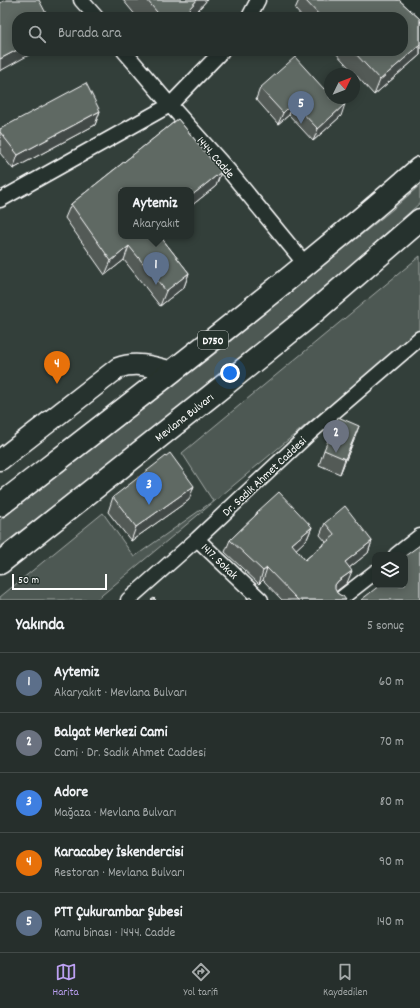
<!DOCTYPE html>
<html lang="tr">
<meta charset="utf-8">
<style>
:root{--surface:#262f2c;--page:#323b38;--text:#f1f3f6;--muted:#a4a9a9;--line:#424a48;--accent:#bca0f2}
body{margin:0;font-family:Dekko,sans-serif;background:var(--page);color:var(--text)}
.controls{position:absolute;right:12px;bottom:12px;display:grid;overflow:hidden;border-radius:8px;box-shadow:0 2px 10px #0003}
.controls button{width:36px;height:36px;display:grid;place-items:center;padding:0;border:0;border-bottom:1px solid var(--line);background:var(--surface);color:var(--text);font:20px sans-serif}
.compass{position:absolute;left:324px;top:68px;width:36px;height:36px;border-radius:50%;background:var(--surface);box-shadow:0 2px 10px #0003;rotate:47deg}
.scale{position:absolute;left:12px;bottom:10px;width:95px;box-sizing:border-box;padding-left:4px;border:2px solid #fff;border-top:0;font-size:11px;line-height:14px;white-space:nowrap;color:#fff;-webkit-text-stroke:3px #26332d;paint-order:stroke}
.you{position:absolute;left:230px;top:373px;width:14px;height:14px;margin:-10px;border:3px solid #fff;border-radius:50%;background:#1a73e8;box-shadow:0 0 0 6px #1a73e833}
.badge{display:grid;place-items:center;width:26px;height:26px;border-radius:50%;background:var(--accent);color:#fff;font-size:13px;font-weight:700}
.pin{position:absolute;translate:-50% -33px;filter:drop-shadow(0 1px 2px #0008)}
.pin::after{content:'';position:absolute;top:21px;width:14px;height:12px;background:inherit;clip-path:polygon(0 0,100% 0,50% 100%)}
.popup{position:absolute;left:118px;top:187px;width:76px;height:52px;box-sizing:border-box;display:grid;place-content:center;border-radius:8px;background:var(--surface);filter:drop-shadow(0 1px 3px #0005);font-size:13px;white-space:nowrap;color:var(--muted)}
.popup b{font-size:15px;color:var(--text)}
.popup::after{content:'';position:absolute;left:50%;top:100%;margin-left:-8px;border:8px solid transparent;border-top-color:var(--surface)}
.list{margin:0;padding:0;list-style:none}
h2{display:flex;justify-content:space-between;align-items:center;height:52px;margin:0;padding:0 16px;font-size:17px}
h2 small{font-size:13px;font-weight:400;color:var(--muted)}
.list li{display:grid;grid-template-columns:26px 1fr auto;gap:12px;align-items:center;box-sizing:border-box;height:60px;padding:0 16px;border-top:1px solid var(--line)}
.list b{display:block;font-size:15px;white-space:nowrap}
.list p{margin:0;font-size:13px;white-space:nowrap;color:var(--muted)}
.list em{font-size:13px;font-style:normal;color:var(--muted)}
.icon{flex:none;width:22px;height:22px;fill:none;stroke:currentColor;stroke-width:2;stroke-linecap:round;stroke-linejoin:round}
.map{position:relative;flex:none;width:420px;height:600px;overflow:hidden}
.search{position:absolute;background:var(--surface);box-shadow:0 2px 10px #0003;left:12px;right:12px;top:12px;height:44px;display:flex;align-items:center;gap:10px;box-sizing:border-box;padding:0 14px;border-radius:16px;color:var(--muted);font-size:15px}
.sheet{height:352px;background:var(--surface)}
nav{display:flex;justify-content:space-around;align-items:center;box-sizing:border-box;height:56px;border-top:1px solid var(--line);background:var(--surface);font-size:11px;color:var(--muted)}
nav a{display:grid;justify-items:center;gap:2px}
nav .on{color:var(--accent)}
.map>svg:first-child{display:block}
.green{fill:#4d5853;stroke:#a6aca9}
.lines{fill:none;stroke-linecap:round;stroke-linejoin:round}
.street-casing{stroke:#fff;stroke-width:17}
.secondary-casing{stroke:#fff;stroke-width:23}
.highway-casing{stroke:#fff;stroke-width:25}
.street{stroke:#26332d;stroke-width:14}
.secondary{stroke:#26332d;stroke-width:20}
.highway{stroke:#26332d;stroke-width:22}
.wall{fill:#525a56;stroke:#fff}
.shaded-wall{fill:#424a46;stroke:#fff}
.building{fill:#5f6964;stroke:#fff}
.labels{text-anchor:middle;stroke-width:3;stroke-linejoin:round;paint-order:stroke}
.shield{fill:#26332d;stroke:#bec2c0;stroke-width:1}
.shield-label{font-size:11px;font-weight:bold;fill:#fff}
.street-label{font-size:12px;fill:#fff;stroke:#26332d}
</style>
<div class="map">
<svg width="420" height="600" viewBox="0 0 420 600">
<rect width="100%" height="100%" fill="#333f3a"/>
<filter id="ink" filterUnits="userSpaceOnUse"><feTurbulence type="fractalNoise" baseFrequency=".025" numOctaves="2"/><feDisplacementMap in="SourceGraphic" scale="8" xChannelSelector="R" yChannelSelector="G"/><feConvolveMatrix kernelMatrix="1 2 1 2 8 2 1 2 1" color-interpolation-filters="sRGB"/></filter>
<g filter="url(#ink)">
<!-- green -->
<path class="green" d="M420,185V203L328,285L208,385L0,547V520L217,352L393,209Z
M420,256V330L96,600H0V597L103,513L134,557L213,501L182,453Z"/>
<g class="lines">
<defs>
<path id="street" d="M81,0L96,17
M249,17L258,0
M124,51L170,105L229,171L305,264
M0,200L170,105L222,51
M197,539L261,600
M396,555L420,536
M128,600L197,539L311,432L420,338
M339,600L375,572"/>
<path id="secondary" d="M408,0L420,11
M0,460L118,368C136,361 154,367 172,372"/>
<path id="highway" d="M0,505C142,395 285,286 420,168
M0,563L212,395L307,318L420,220"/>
</defs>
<!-- street casing -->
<use href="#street" class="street-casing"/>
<!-- secondary casing -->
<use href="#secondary" class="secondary-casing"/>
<!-- highway casing -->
<use href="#highway" class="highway-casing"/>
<!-- street -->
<use href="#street" class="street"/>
<!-- secondary -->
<use href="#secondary" class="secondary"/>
<!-- highway -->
<use href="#highway" class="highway"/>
</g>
<!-- wall -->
<path class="wall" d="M123,0H207L192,17H137Z
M299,0H399L420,19V55L374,95L334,51H403V17H302L295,9Z
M260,88L341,116L313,141L289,115L278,124L256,99Z
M100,111L95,125L13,169L0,153V129Z
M178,119L221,172L216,186L191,206V190H121V236H160L189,273L184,287L160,306L124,260L105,275L65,218L71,204Z
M354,440L340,474L319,465L324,450Z
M113,497L189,500L131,541L108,512Z
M257,512L312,527L307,539L296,549L305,560L326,542L320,535L325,523L372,541L368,553L349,568L347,583L336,592L337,593L346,600H282L263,580L259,584L225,552L230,540L255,516Z"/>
<!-- shaded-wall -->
<path class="shaded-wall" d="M197,0H207L192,17H182Z
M420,45V55L374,95L380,80Z
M17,50V51H36L0,71V59Z
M293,103L289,115L278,124L283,113Z
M345,104L341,116L313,141L318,129Z
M100,111L95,125L13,169L18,155Z
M221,172L216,186L191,206V196Z
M129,246L124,260L105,275L111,261Z
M189,273L184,287L160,306L166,291Z
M359,426L354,440L340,474L345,459Z
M194,486L189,500L131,541L136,527Z
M312,527L307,539L288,557L292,544Z
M372,541L368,553L340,575L345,562Z
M267,568L263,580L259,584L263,571Z
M352,571L347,583L334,593L335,585L338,581Z"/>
<!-- building -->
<path class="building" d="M6,0H39L48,17H17V50L0,59V3Z
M147,0H197L182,17H161Z
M305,0H399L420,19V45L380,80L353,51H403V17H321Z
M295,57L324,89L328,86L330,88V98H339L345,104L318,129L293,103L283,113L260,88Z
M86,83L100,111L18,155L0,132V129Z
M178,119L221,172L191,196V190H121V236H160L189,273L166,291L129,246L111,261L71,204Z
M338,417L359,426L345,459L324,450Z
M170,453L194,486L136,527L113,497Z
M279,492L312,527L292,544L305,560L335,535L325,523L345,506L372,541L345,562L352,571L338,581L335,585V589L337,593L340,595L343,596L346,600H298L267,568L263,571L230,540L258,513L257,512Z
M420,545V600H361L380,585H405V556Z
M250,597L253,600H246Z
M154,598L156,600H151Z"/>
</g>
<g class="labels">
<!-- shield labels -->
<rect class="shield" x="198" y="331" width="30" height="18" rx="3"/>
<g class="shield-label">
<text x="213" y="344">D750</text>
</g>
<!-- street labels -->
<g class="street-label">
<text transform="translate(216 157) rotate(49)" y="4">1444. Cadde</text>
<text transform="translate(184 417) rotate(-38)" y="4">Mevlana Bulvarı</text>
<text transform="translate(264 476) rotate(-43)" y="4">Dr. Sadık Ahmet Caddesi</text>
<text transform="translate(220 561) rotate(44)" y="4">1417. Sokak</text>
</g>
</g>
</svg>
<div class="controls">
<button><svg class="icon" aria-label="layers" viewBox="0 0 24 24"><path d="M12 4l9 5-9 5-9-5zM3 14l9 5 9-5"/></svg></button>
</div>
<svg class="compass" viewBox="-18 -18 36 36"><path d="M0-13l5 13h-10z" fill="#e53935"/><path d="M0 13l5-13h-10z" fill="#a4a9a9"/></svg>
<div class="scale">50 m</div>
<div class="you"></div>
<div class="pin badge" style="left:156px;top:285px;background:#5c6f8a">1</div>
<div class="popup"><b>Aytemiz</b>Akaryakıt</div>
<div class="pin badge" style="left:336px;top:453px;background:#6b7280">2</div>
<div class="pin badge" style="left:149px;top:505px;background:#3f7fe0">3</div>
<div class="pin badge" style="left:57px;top:384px;background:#e8710a">4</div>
<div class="pin badge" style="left:301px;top:124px;background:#5c6f8a">5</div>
<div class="search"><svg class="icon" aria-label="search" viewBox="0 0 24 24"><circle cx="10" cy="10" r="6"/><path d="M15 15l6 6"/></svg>Burada ara</div>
</div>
<section class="sheet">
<h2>Yakında<small>5 sonuç</small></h2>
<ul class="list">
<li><span class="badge" style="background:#5c6f8a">1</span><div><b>Aytemiz</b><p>Akaryakıt · Mevlana Bulvarı</p></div><em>60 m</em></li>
<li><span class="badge" style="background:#6b7280">2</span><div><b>Balgat Merkezi Cami</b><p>Cami · Dr. Sadık Ahmet Caddesi</p></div><em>70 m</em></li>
<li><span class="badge" style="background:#3f7fe0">3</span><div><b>Adore</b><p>Mağaza · Mevlana Bulvarı</p></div><em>80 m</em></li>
<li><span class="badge" style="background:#e8710a">4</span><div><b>Karacabey İskendercisi</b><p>Restoran · Mevlana Bulvarı</p></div><em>90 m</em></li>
<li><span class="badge" style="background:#5c6f8a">5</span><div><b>PTT Çukurambar Şubesi</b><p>Kamu binası · 1444. Cadde</p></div><em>140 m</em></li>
</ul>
</section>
<nav>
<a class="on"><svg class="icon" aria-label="map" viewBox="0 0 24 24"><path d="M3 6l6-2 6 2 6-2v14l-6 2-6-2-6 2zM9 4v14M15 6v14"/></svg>Harita</a>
<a><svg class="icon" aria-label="directions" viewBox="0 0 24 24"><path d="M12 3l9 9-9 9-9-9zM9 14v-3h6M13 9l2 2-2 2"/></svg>Yol tarifi</a>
<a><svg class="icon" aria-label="saved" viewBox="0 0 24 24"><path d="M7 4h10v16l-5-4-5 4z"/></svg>Kaydedilen</a>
</nav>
